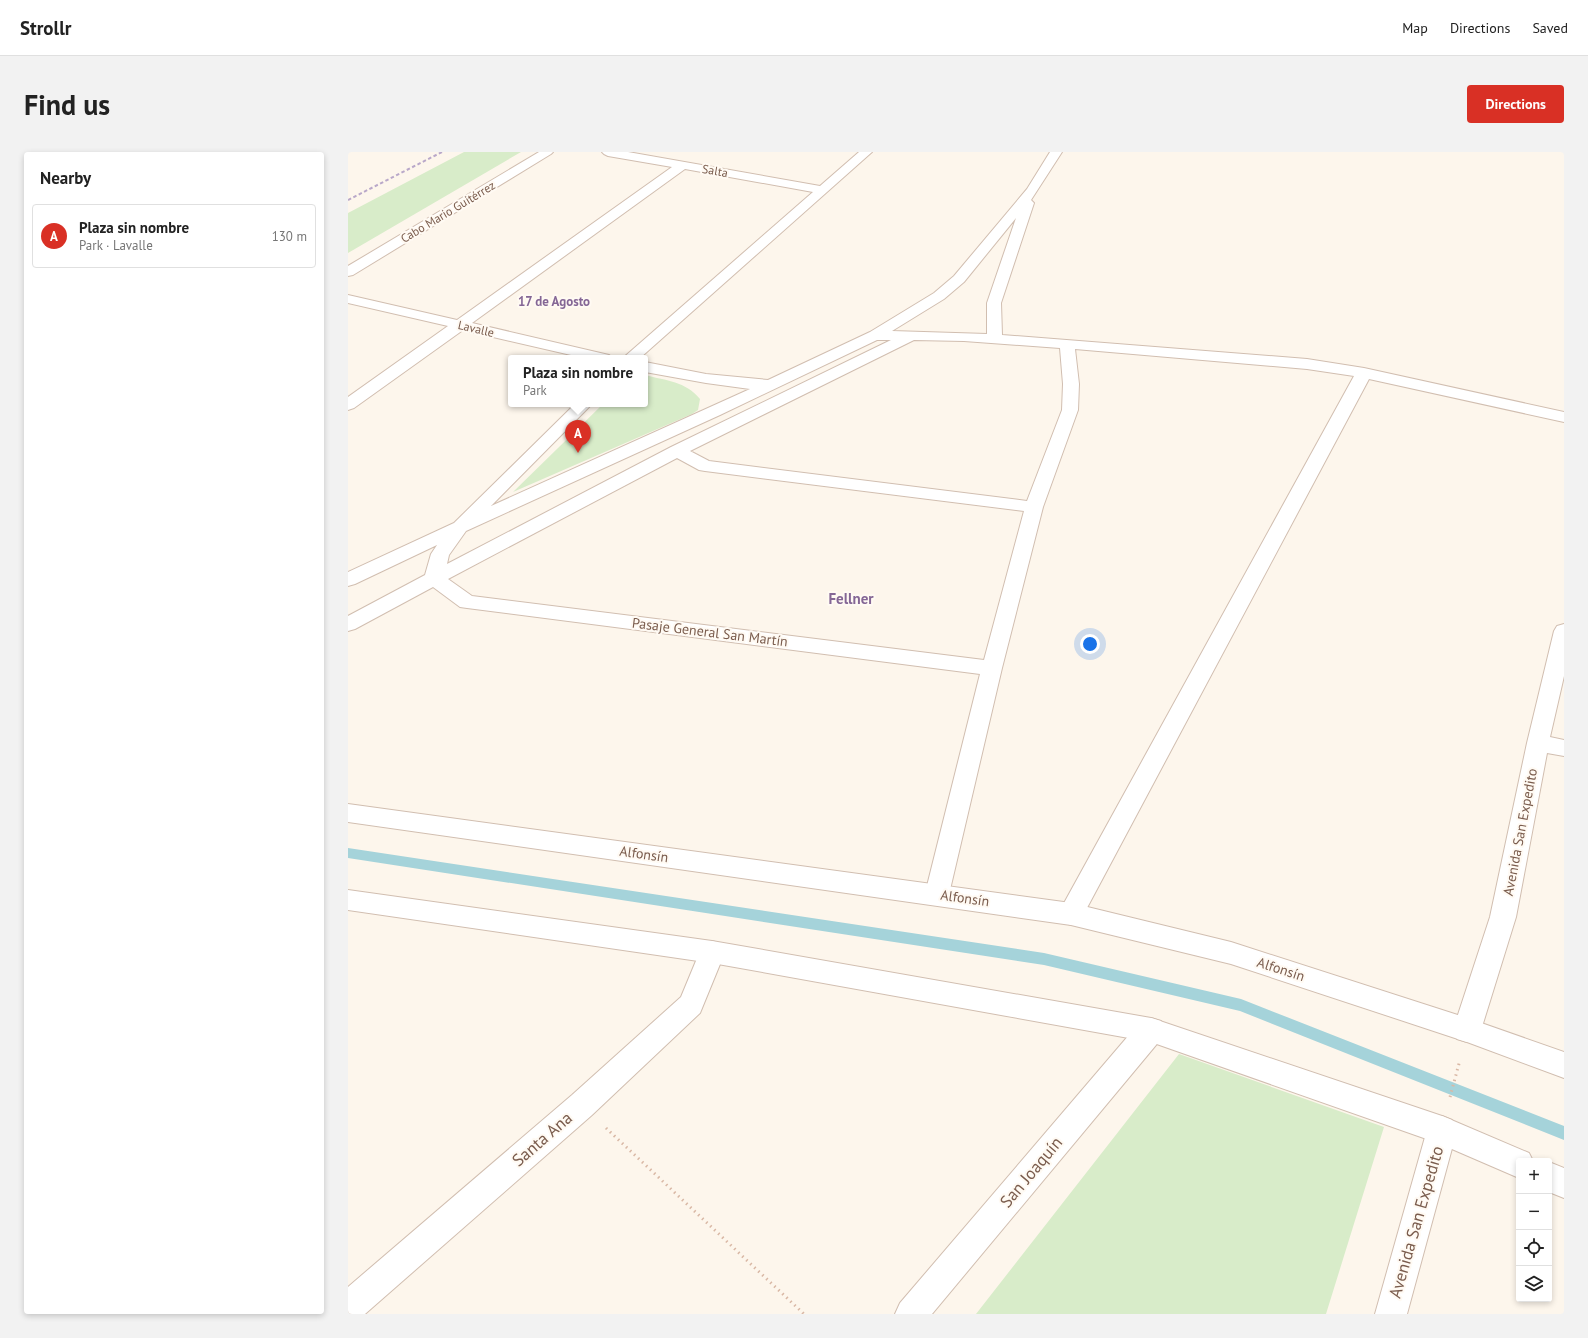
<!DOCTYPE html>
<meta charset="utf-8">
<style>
:root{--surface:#fff;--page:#f2f2f2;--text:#222;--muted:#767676;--line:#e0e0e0;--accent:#d93025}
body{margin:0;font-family:"PT Sans",sans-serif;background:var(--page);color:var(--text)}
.controls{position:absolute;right:12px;bottom:12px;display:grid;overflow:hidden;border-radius:4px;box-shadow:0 2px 6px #0003}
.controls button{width:36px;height:36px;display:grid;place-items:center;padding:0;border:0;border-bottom:1px solid var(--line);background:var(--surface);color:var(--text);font:20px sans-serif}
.you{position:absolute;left:742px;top:492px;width:14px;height:14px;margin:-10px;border:3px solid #fff;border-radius:50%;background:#1a73e8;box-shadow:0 0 0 6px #1a73e833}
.badge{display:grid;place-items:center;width:26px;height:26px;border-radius:50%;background:var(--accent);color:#fff;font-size:13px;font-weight:700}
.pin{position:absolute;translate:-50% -33px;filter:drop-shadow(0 1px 2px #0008)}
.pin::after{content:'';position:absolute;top:21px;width:14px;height:12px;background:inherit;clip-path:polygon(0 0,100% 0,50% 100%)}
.popup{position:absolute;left:160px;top:203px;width:140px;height:52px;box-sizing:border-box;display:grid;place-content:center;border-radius:4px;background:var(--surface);filter:drop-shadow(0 1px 3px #0005);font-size:13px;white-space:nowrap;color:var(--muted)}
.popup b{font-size:15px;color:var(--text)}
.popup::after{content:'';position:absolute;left:50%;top:100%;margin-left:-8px;border:8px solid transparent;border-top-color:var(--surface)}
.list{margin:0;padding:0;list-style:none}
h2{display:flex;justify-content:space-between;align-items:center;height:52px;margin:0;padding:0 16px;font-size:17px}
h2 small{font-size:13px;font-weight:400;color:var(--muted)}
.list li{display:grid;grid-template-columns:26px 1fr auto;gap:12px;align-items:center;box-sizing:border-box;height:64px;margin:0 8px 8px;padding:0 8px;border:1px solid var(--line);border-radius:4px}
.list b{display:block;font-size:15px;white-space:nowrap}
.list p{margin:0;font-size:13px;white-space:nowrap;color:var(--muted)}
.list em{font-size:13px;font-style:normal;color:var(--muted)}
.icon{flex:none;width:22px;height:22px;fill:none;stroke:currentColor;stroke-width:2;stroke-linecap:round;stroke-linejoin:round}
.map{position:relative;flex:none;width:1216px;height:1162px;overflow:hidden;border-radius:4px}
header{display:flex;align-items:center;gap:24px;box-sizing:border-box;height:56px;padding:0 20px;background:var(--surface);border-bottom:1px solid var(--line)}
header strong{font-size:19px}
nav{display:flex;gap:22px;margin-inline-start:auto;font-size:14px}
.intro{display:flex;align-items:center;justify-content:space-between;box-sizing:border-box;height:96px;padding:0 24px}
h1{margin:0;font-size:28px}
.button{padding:10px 18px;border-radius:4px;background:var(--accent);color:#fff;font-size:14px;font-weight:700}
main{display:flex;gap:24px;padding:0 24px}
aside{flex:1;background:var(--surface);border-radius:4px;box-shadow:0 2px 6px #0003}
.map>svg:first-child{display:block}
.green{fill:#d8ecc9}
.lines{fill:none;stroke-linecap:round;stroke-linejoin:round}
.stream{fill:#a5d3da;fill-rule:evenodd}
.minor-casing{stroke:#d1beb0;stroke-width:2}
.tertiary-casing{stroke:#d1beb0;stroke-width:2}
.path{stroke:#d9b8a5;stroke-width:3;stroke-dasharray:1.5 4;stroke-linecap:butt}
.minor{fill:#fff;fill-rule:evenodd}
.tertiary{fill:#fff;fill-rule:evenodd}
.rail{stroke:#b9a8c9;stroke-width:2;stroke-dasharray:3.5 2.5;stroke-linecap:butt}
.labels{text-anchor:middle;stroke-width:4;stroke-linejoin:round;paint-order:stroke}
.far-street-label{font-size:12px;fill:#7a5c4d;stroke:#fffaf3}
.far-neighbourhood-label{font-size:13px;font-weight:bold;fill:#846695;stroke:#fffaf3}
.street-label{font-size:14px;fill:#7a5c4d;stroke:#fffaf3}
.neighbourhood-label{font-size:15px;font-weight:bold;fill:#846695;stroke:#fffaf3}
.near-street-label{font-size:17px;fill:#7a5c4d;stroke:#fffaf3}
</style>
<header>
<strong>Strollr</strong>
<nav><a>Map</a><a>Directions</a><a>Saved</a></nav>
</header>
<div class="intro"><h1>Find us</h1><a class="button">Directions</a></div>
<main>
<aside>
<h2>Nearby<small></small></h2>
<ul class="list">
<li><span class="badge">A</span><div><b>Plaza sin nombre</b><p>Park · Lavalle</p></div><em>130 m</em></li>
</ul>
</aside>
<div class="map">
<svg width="1216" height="1162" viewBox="0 0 1216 1162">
<rect width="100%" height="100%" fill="#fdf6ec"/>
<!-- green -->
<path class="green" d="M116,0H173L0,101V61Z
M297,223C319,229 337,229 352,247L350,258L344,262L165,340L255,252H297Z
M831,902L1036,975L978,1162H628Z"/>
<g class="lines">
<!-- stream -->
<path class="stream" d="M0,696L696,801L893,847L1216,974V988L892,859L696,813L0,706Z"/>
<defs>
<path id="minor" d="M191,0H205L203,2L5,123L0,124V114Z
M254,0H280L472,34L511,0H524L292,206H275L465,40L337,17L124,171L261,203L264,206H236L115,178L6,256L0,258V245L100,174L0,151V143L109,168L324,15L260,4L256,2Z
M702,0H714L683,48L686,51L653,151L654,183L959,207L1016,216L1216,260V270L1021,227L732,769L723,773L714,769L710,762L1006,224L959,217L727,197L731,232L730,258L695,355L654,516L601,742L598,749L589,752L580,749L577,742L632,522L119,456L112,455L85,435L7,477L0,479V464L77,423L83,402L89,393L7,432L0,434V420L106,371L227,252H244L143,354L402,237L358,231L297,220V210L358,222L420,228L522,180L586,141L606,124L679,37ZM668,66L639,151V182L544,179L596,147L616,130ZM529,188H543L323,295L99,412L101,403L118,379L372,263ZM566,188L616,189L712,196L715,232L714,258L679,349L361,309L342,299ZM329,306L351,318L357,319L676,359L636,508L124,444L100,427Z
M1216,472V524L1202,585L1216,588V604L1199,601L1168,765L1133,878L1129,887L1119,890L1109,887L1105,878L1142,765L1179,591L1206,479L1209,474Z
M364,789L373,792L377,800L352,861L244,963L17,1162H0V1135L224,943L333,845L355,792Z
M803,866L813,869L817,878L813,887L584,1162H547L552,1151L793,869Z
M1094,964L1104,968L1109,978L1059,1162H1027L1079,978L1084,968Z"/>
<path id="tertiary" d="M0,652L723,751L883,790L1119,866L1216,900V926L1119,890L883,812L723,773L0,670Z
M0,738L364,789L803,866L1094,964L1181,1001L1185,1009H1171V1026L1090,991L803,890L364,811L0,758Z
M1201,1010L1216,1016V1046L1201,1040Z"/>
</defs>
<!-- minor casing -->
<use href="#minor" class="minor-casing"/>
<!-- tertiary casing -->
<use href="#tertiary" class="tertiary-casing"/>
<!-- path -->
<path class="path" d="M1102,945L1112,908
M258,976L456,1162"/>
<!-- minor -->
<use href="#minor" class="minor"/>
<!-- tertiary -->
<use href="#tertiary" class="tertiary"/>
<!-- rail -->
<path class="rail" d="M0,48L94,0"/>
</g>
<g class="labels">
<!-- far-street labels -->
<g class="far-street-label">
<text transform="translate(367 19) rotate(10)" y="4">Salta</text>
<text transform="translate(100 60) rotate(-31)" y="4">Cabo Mario Guitérrez</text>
<text transform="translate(128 177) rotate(13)" y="4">Lavalle</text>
</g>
<!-- far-neighbourhood labels -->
<g class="far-neighbourhood-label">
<text x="206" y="154">17 de Agosto</text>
</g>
<!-- street labels -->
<g class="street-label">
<text transform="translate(362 480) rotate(7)" y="5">Pasaje General San Martín</text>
<text transform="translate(1172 680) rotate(-79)" y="5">Avenida San Expedito</text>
<text transform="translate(296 702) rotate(8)" y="5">Alfonsín</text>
<text transform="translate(617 746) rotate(8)" y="5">Alfonsín</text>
<text transform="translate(933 817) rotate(18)" y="5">Alfonsín</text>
</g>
<!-- neighbourhood labels -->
<g class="neighbourhood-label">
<text x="503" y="452">Fellner</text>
</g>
<!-- near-street labels -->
<g class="near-street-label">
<text transform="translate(194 987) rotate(-41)" y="6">Santa Ana</text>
<text transform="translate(683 1020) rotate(-50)" y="6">San Joaquín</text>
<text transform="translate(1068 1070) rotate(-74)" y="6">Avenida San Expedito</text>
</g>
</g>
</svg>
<div class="controls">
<button>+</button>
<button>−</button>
<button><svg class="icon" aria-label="locate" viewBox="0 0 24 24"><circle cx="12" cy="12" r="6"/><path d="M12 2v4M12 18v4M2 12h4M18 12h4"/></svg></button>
<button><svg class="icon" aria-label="layers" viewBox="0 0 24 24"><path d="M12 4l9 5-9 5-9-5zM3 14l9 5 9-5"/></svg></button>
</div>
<div class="you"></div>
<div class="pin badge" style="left:230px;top:301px">A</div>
<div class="popup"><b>Plaza sin nombre</b>Park</div>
</div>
</main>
